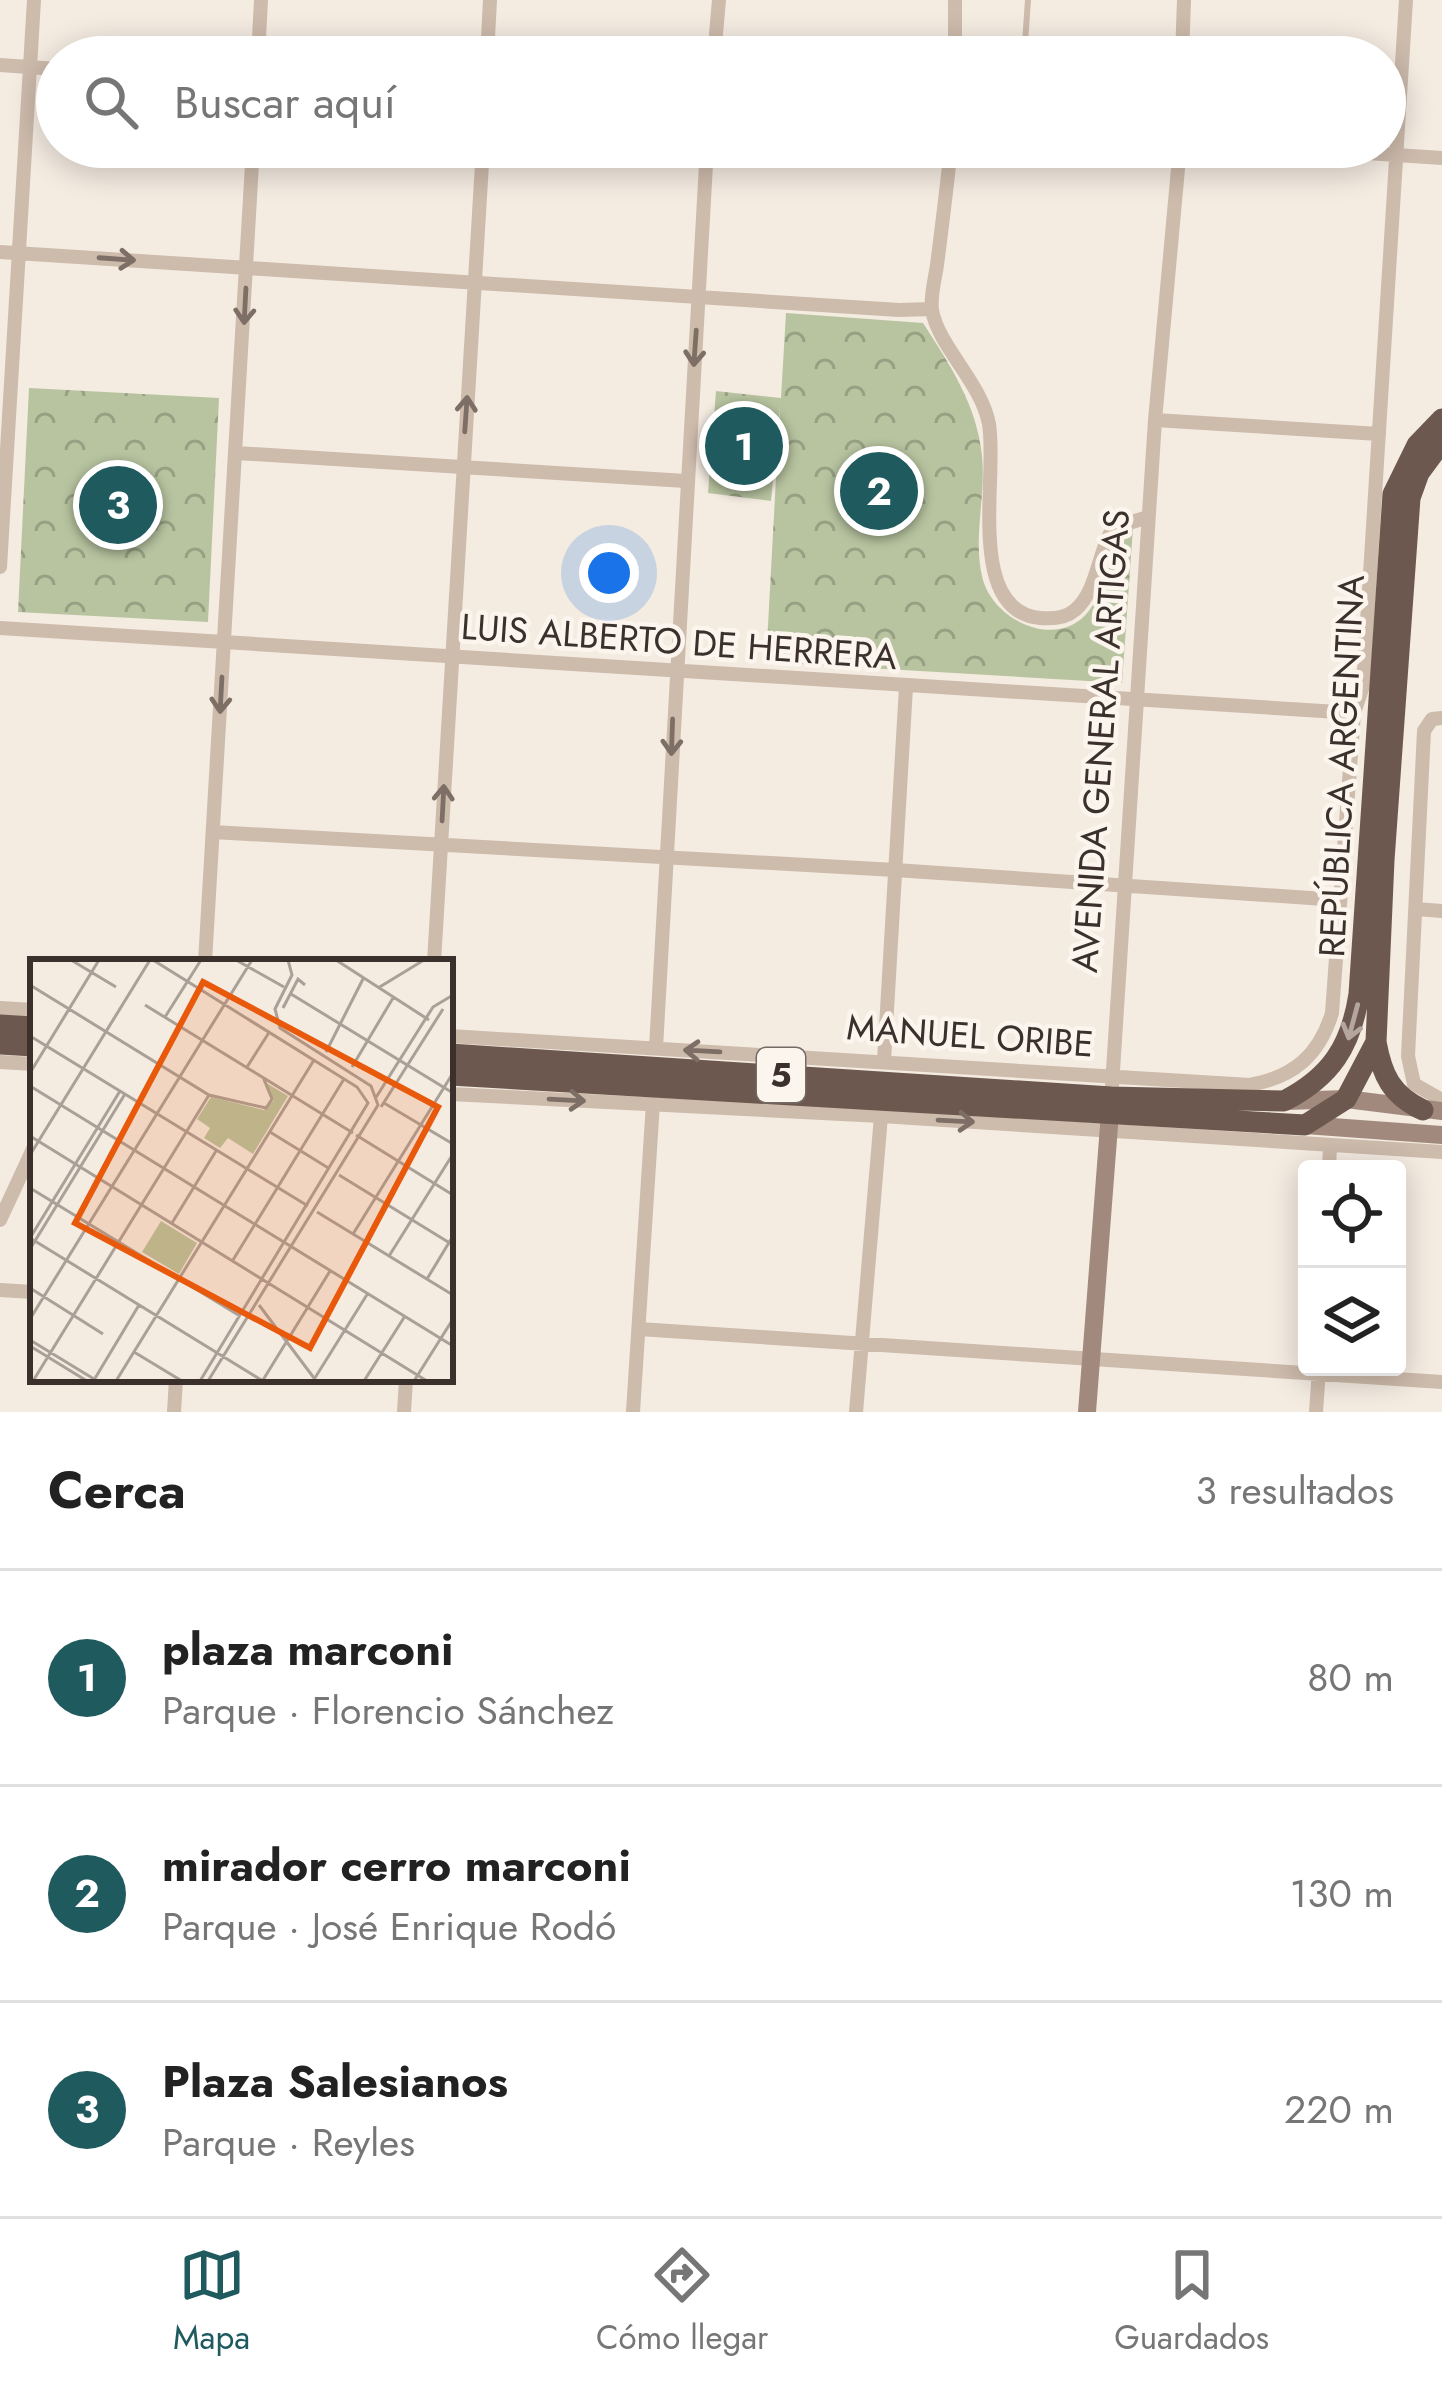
<!DOCTYPE html>
<html lang="es">
<meta charset="utf-8">
<style>
:root{--surface:#fff;--page:#f2f2f2;--text:#222;--muted:#767676;--line:#e0e0e0;--accent:#1f5a5e}
body{margin:0;font-family:Jost,sans-serif;background:var(--page);color:var(--text)}
.controls{position:absolute;right:36px;bottom:36px;display:grid;overflow:hidden;border-radius:12px;box-shadow:0 6px 30px #0003}
.controls button{width:108px;height:108px;display:grid;place-items:center;padding:0;border:0;border-bottom:3px solid var(--line);background:var(--surface);color:var(--text);font:60px sans-serif}
.you{position:absolute;left:609px;top:573px;width:42px;height:42px;margin:-30px;border:9px solid #fff;border-radius:50%;background:#1a73e8;box-shadow:0 0 0 18px #1a73e833}
.badge{display:grid;place-items:center;width:78px;height:78px;border-radius:50%;background:var(--accent);color:#fff;font-size:39px;font-weight:700}
.pin{position:absolute;translate:-50% -50%;border:6px solid #fff;box-shadow:0 3px 12px #0006}
.list{margin:0;padding:0;list-style:none}
h2{display:flex;justify-content:space-between;align-items:center;height:156px;margin:0;padding:0 48px;font-size:51px}
h2 small{font-size:39px;font-weight:400;color:var(--muted)}
.list li{display:grid;grid-template-columns:78px 1fr auto;gap:36px;align-items:center;box-sizing:border-box;height:216px;padding:0 48px;border-top:3px solid var(--line)}
.list b{display:block;font-size:45px;white-space:nowrap}
.list p{margin:0;font-size:39px;white-space:nowrap;color:var(--muted)}
.list em{font-size:39px;font-style:normal;color:var(--muted)}
.icon{flex:none;width:66px;height:66px;fill:none;stroke:currentColor;stroke-width:2;stroke-linecap:round;stroke-linejoin:round}
.map{position:relative;flex:none;width:1442px;height:1412px;overflow:hidden}
.search{position:absolute;background:var(--surface);box-shadow:0 6px 30px #0003;left:36px;right:36px;top:36px;height:132px;display:flex;align-items:center;gap:30px;box-sizing:border-box;padding:0 42px;border-radius:66px;color:var(--muted);font-size:45px}
.sheet{height:804px;background:var(--surface)}
nav{display:flex;justify-content:space-around;align-items:center;box-sizing:border-box;height:168px;border-top:3px solid var(--line);background:var(--surface);font-size:33px;color:var(--muted)}
nav a{display:grid;justify-items:center;gap:6px}
nav .on{color:var(--accent)}
.map>svg:first-child{display:block}
.park{fill:url(#park-crowns)}
.lines{fill:none;stroke-linecap:round;stroke-linejoin:round}
.service{stroke:#cdbbac;stroke-width:6}
.minor{stroke:#cdbbac;stroke-width:14}
.secondary{stroke:#a18a7d;stroke-width:18}
.trunk{stroke:#6c584f;stroke-width:21}
.oneway{stroke:#7d6f65}
.oneway2{stroke:#b4a69e}
.labels{text-anchor:middle;stroke-width:9;stroke-linejoin:round;paint-order:stroke}
.shield{fill:#fbf5ee;stroke:#756b66;stroke-width:3}
.shield-label{font-size:33px;font-weight:bold;fill:#3b302b}
.street-label{font-size:36px;fill:#3b302b;stroke:#fbf5ee}
.inset-road{fill:none;stroke:#aaa098;stroke-width:3}
.view{fill:#e8590c;fill-opacity:0.15;stroke:#e8590c;stroke-width:6}
.inset-edge{fill:none;stroke:#3b302b;stroke-width:6}
</style>
<div class="map">
<svg width="1442" height="1412" viewBox="0 0 1442 1412">
<defs>
<pattern id="park-crowns" width="20" height="18" patternUnits="userSpaceOnUse" patternTransform="scale(3)"><rect width="20" height="18" fill="#b8c4a0"/><path d="M2 6a3 3 0 1 1 6 0M12 15a3 3 0 1 1 6 0" fill="none" stroke="#97a083"/></pattern>
</defs>
<rect width="100%" height="100%" fill="#f4ebe1"/>
<!-- park -->
<path class="park" d="M786,313L923,323C950,365 977,405 982,456C986,495 973,538 982,576C991,620 1057,651 1088,612C1105,592 1110,560 1118,535L1133,528L1122,683L766,662L780,405L771,501L708,493L716,391L781,398Z
M29,388L219,398L208,622L18,612Z"/>
<g class="lines">
<!-- service -->
<path class="service" d="M1024,57L1028,0"/>
<!-- minor -->
<path class="minor" d="M258,57L261,0
M487,57L490,0
M714,57L719,0
M955,57V0
M1182,57L1184,0
M0,65L57,69
M951,147C947,186 942,226 937,265C935,279 930,297 932,310C938,346 981,382 989,424C998,476 965,611 1040,618C1052,619 1066,618 1075,610C1097,592 1098,552 1113,528L1148,517
M1276,147L1442,158
M0,252L899,310L932,309
M1155,420L1379,434
M237,453L686,481
M0,567L34,0
M0,628L1354,713
M1442,718L1432,719L1424,731L1408,1056L1414,1084L1442,1100
M213,832L895,870L1339,900
M1416,909L1442,911
M205,962L253,147
M434,962L483,147
M0,1008L33,1010
M450,1036L1250,1085C1293,1077 1319,1056 1332,1013L1354,713L1363,686L1406,0
M656,1048L707,147
M884,1061L906,687
M0,1062L33,1064
M1112,1086L1155,420L1180,147
M450,1094L881,1116L1442,1152
M1329,1169L1330,1146
M0,1220L33,1149
M0,1290L33,1292
M639,1329L1442,1382
M174,1412L176,1379
M404,1412L406,1379
M633,1412L653,1103
M856,1412L881,1116
M1316,1412L1319,1369"/>
<!-- secondary -->
<path class="secondary" d="M1286,1101L1346,1099L1442,1111
M1305,1125L1442,1135
M1087,1412L1111,1100"/>
<!-- trunk -->
<path class="trunk" d="M0,1025L33,1027
M1376,1042C1382,1075 1391,1095 1423,1110
M0,1044L33,1046
M450,1054L1111,1097L1284,1101C1331,1077 1351,1046 1359,994L1393,494L1417,445L1442,419
M450,1075L1305,1125L1346,1099L1376,1042L1384,860L1410,498L1419,473L1442,442"/>
</g>
<!-- one-way arrows -->
<defs><path id="oneway-shaft" d="M-6 0H5M1.5-3L5.5 0L1.5 3" fill="none" stroke-width="1.6" stroke-linecap="round" stroke-linejoin="round" transform="scale(3)"/></defs>
<g class="oneway">
<use href="#oneway-shaft" transform="translate(117 259) rotate(4)"/>
<use href="#oneway-shaft" transform="translate(245 306) rotate(93)"/>
<use href="#oneway-shaft" transform="translate(695 348) rotate(94)"/>
<use href="#oneway-shaft" transform="translate(466 414) rotate(-86)"/>
<use href="#oneway-shaft" transform="translate(221 695) rotate(93)"/>
<use href="#oneway-shaft" transform="translate(672 737) rotate(92)"/>
<use href="#oneway-shaft" transform="translate(443 803) rotate(-87)"/>
<use href="#oneway-shaft" transform="translate(702 1051) rotate(-177)"/>
<use href="#oneway-shaft" transform="translate(567 1100) rotate(3)"/>
<use href="#oneway-shaft" transform="translate(956 1121) rotate(3)"/>
</g>
<use class="oneway2" href="#oneway-shaft" transform="translate(1353 1022) rotate(105)"/>
<g class="labels">
<!-- shield labels -->
<rect class="shield" x="757" y="1048" width="48" height="54" rx="9"/>
<g class="shield-label">
<text x="781" y="1087">5</text>
</g>
<!-- street labels -->
<g class="street-label">
<text transform="translate(679 641) rotate(4)" y="13">LUIS ALBERTO DE HERRERA</text>
<text transform="translate(1100 741) rotate(-86)" y="13">AVENIDA GENERAL ARTIGAS</text>
<text transform="translate(1341 766) rotate(-87)" y="13">REPÚBLICA ARGENTINA</text>
<text transform="translate(970 1035) rotate(4)" y="13">MANUEL ORIBE</text>
</g>
</g>
<!-- overview -->
<g transform="translate(30 959)">
<rect width="423" height="423" fill="#f4ebe1"/>
<path d="M233,122L258,137L223,195L198,179L190,189L174,179L180,169L167,160L181,138L234,151L244,141ZM131,262L167,284L149,315L112,293Z" fill="#b8c4a0"/>
<path class="inset-road" d="M41,1L86,28M123,1L327,128L338,144L170,422M206,1L254,28M306,1L399,61M0,26L179,136L236,149L242,140L233,118M348,29L394,1M261,35L423,134M115,46L323,174M253,49L268,20L275,26M135,58L171,1M0,77L278,247M296,93L333,20M217,108L240,72M322,108L363,39M0,114L69,1M0,127L423,387M345,140L403,48L423,36M354,144L423,185M351,148L413,50M240,173L300,210M326,176L423,236M0,177L397,422M0,196L120,1M309,216L423,286M0,229L210,357M287,253L423,336M142,264L186,192M323,275L423,114M0,279L233,422M0,279L90,132M0,290L95,135M359,297L423,195M203,301L314,120M397,320L423,277M0,329L73,375M229,346L284,419M0,360L222,1M0,381L64,420M0,387L57,422M104,393L152,422M64,421L109,346M233,421L300,312M3,422L179,136M86,422L284,101M178,422L348,146L341,127L250,69L245,50L262,16L258,1M283,422L338,334M334,422L375,357M384,422L423,360"/>
<path class="view" d="M173,23L408,148L280,389L45,264Z"/>
<rect width="423" height="423" class="inset-edge"/>
</g>
</svg>
<div class="controls">
<button><svg class="icon" aria-label="locate" viewBox="0 0 24 24"><circle cx="12" cy="12" r="6"/><path d="M12 2v4M12 18v4M2 12h4M18 12h4"/></svg></button>
<button><svg class="icon" aria-label="layers" viewBox="0 0 24 24"><path d="M12 4l9 5-9 5-9-5zM3 14l9 5 9-5"/></svg></button>
</div>
<div class="you"></div>
<div class="pin badge" style="left:744px;top:446px">1</div>
<div class="pin badge" style="left:879px;top:491px">2</div>
<div class="pin badge" style="left:118px;top:505px">3</div>
<div class="search"><svg class="icon" aria-label="search" viewBox="0 0 24 24"><circle cx="10" cy="10" r="6"/><path d="M15 15l6 6"/></svg>Buscar aquí</div>
</div>
<section class="sheet">
<h2>Cerca<small>3 resultados</small></h2>
<ul class="list">
<li><span class="badge">1</span><div><b>plaza marconi</b><p>Parque · Florencio Sánchez</p></div><em>80 m</em></li>
<li><span class="badge">2</span><div><b>mirador cerro marconi</b><p>Parque · José Enrique Rodó</p></div><em>130 m</em></li>
<li><span class="badge">3</span><div><b>Plaza Salesianos</b><p>Parque · Reyles</p></div><em>220 m</em></li>
</ul>
</section>
<nav>
<a class="on"><svg class="icon" aria-label="map" viewBox="0 0 24 24"><path d="M3 6l6-2 6 2 6-2v14l-6 2-6-2-6 2zM9 4v14M15 6v14"/></svg>Mapa</a>
<a><svg class="icon" aria-label="directions" viewBox="0 0 24 24"><path d="M12 3l9 9-9 9-9-9zM9 14v-3h6M13 9l2 2-2 2"/></svg>Cómo llegar</a>
<a><svg class="icon" aria-label="saved" viewBox="0 0 24 24"><path d="M7 4h10v16l-5-4-5 4z"/></svg>Guardados</a>
</nav>
